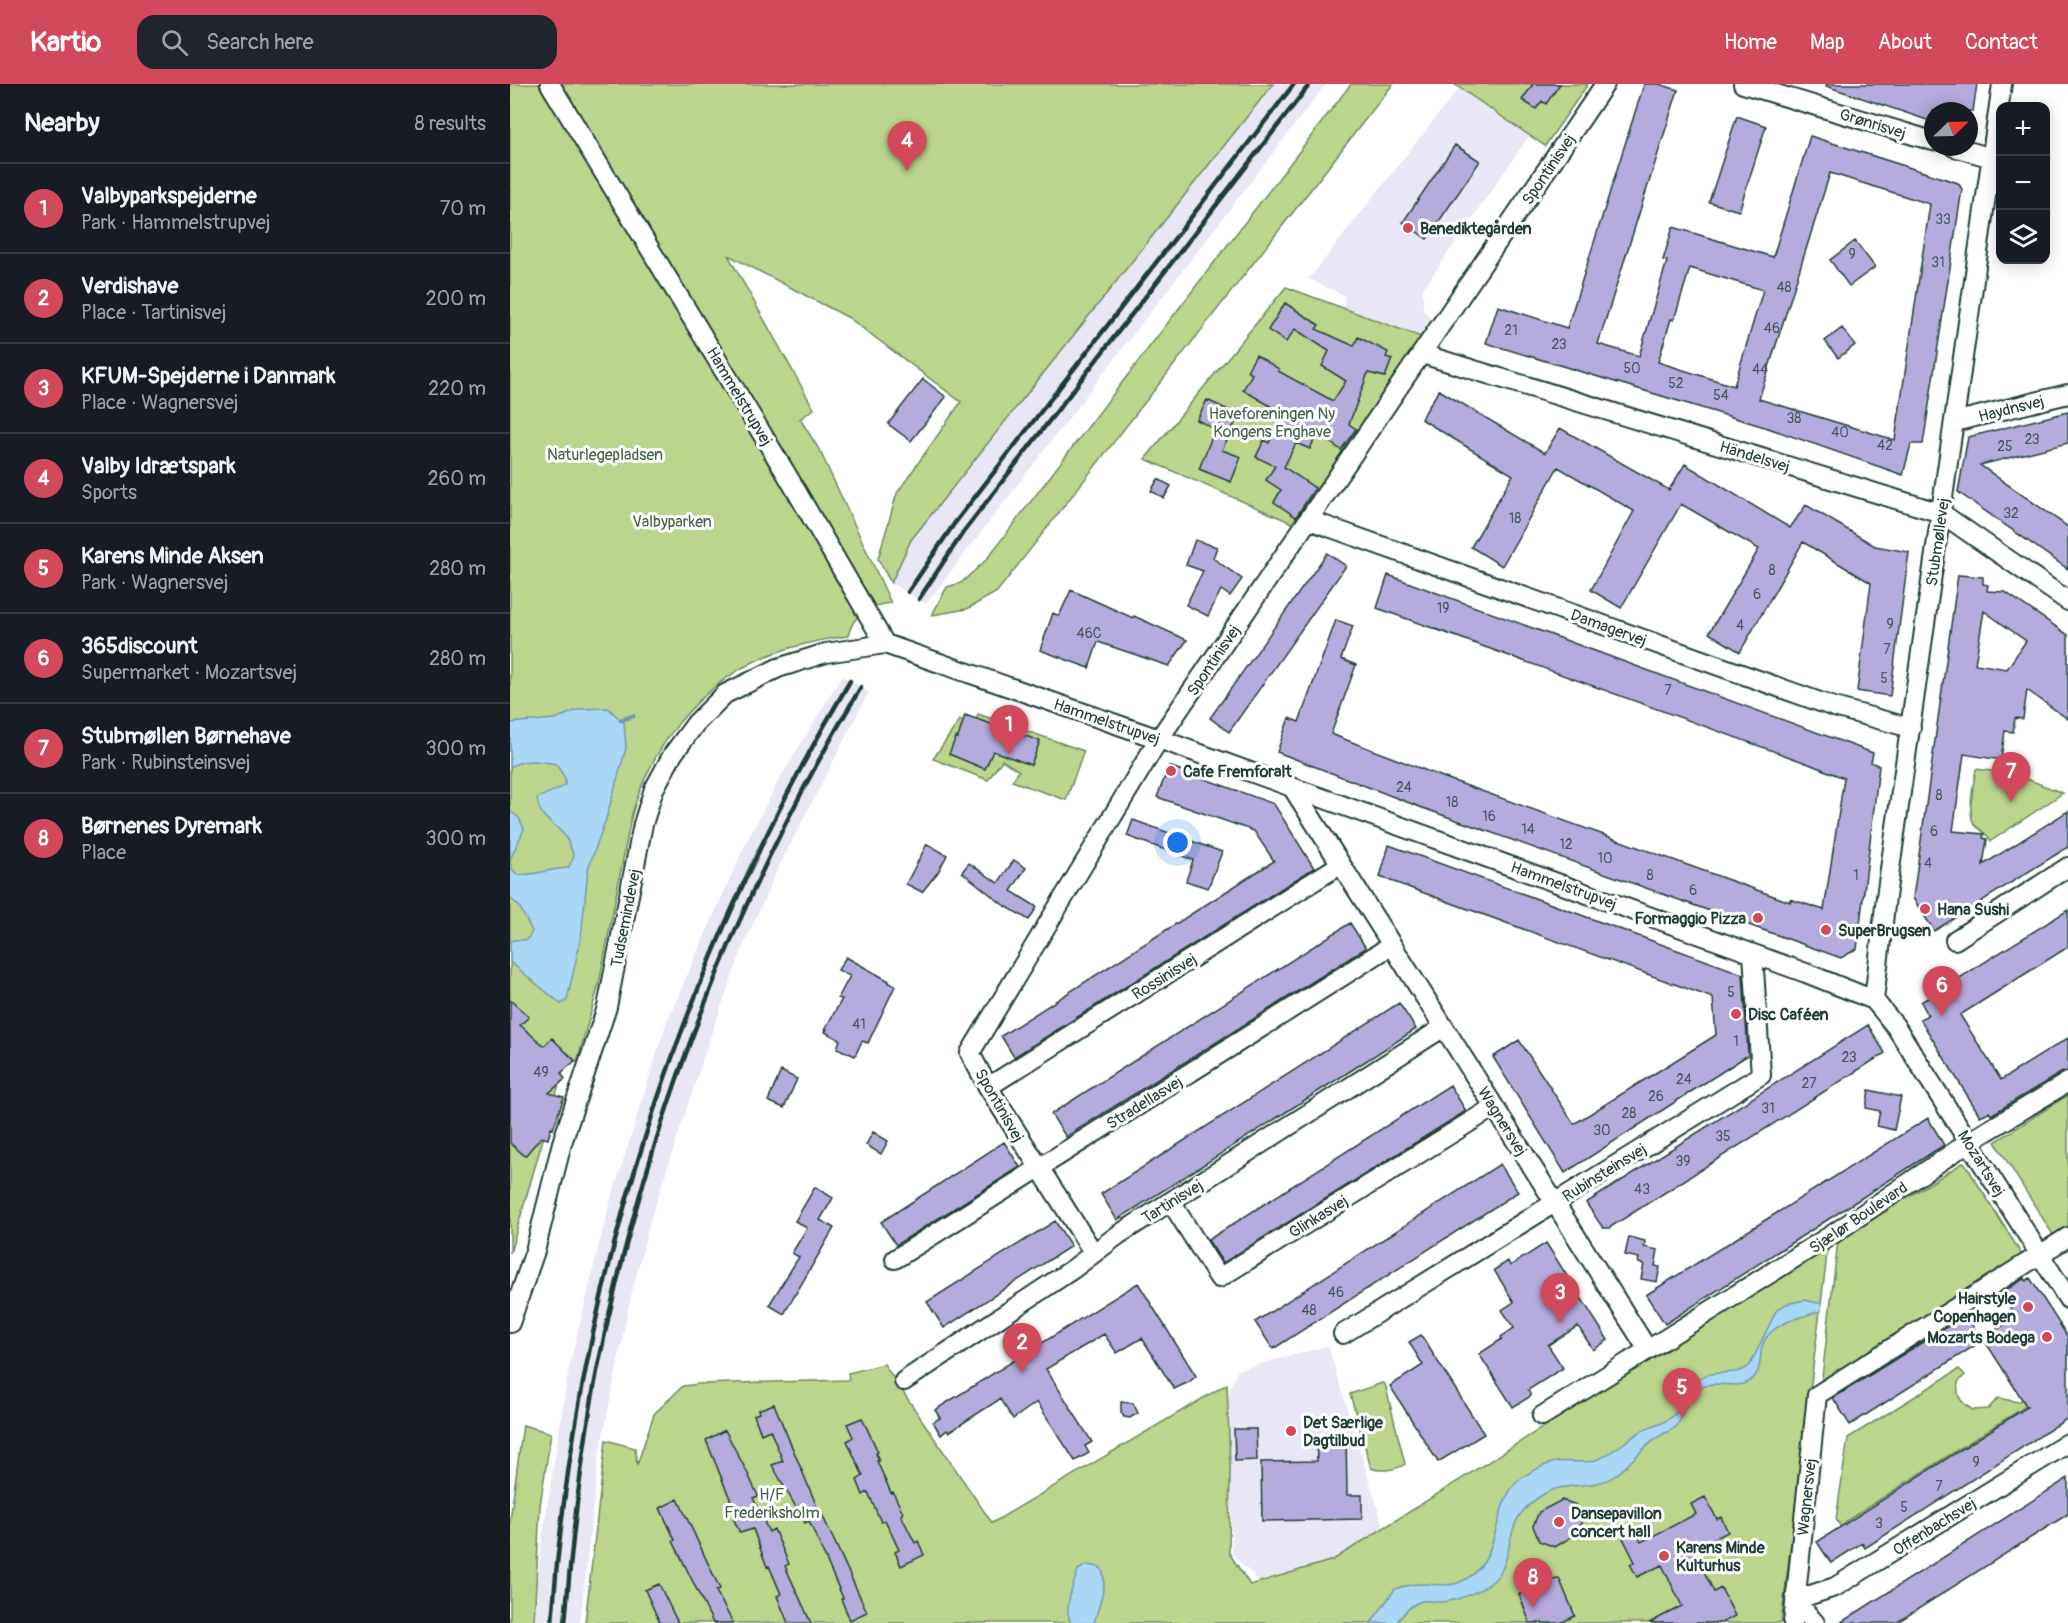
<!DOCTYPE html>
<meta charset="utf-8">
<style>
:root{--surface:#171b24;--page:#20242c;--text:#f1f3f6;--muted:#9ea1a6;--line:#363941;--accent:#d1495b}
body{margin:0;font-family:Pangolin,sans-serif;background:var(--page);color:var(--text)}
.controls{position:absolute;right:18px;top:18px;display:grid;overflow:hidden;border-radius:12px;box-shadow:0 3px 15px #0003}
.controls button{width:54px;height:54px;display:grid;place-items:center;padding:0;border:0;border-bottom:2px solid var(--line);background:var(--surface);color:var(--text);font:30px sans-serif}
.compass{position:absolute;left:1414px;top:18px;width:54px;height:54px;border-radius:50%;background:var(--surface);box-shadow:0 3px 15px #0003;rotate:67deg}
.you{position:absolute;left:668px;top:759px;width:21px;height:21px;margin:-15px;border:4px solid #fff;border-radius:50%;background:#1a73e8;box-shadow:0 0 0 9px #1a73e833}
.badge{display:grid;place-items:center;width:39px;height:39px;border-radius:50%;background:var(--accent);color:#fff;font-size:20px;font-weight:700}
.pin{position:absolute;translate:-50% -50px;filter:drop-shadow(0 2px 3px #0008)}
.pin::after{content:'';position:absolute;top:32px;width:21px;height:18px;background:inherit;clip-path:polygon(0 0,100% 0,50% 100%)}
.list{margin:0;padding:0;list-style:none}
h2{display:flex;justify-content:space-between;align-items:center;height:78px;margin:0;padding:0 24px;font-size:26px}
h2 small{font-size:20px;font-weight:400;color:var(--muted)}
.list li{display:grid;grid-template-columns:39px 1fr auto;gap:18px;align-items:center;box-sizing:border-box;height:90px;padding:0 24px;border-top:2px solid var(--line)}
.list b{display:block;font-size:22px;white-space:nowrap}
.list p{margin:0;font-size:20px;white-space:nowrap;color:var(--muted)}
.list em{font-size:20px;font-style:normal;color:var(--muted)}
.icon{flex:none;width:33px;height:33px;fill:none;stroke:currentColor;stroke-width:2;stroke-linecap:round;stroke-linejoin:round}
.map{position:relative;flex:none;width:1558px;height:1539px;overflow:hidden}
header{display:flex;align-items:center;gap:36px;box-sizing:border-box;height:84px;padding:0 30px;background:var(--accent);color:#fff}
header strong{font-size:28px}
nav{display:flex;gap:33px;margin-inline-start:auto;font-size:21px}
.search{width:420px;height:54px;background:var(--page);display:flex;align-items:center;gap:15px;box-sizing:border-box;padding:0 21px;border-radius:18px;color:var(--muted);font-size:22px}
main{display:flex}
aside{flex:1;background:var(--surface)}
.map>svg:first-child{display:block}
.built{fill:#e9e6f5}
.green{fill:#bbd58c;stroke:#6d8960;stroke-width:1.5}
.water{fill:#abd7f7;stroke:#7399a9;stroke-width:1.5}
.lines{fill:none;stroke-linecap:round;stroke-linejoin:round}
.stream{stroke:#7399a9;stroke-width:5}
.building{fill:#b5acdd;stroke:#1f3d34;stroke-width:1.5;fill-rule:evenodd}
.minor-casing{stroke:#1f3d34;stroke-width:22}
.minor{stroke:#fff;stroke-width:18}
.rail{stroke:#1f3d34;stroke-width:4.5}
.poi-dot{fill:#d1495b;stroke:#fff;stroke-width:2}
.labels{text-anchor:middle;stroke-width:6;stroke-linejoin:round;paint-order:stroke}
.number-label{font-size:14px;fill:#44595e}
.street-label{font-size:16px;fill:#1f3d34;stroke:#fff}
.poi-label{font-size:16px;font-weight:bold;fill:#1f3d34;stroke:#fff;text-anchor:start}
.park-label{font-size:16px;fill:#46634a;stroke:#fff}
</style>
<header>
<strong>Kartio</strong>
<div class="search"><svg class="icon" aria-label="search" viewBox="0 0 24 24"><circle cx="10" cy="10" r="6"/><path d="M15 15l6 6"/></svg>Search here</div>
<nav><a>Home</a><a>Map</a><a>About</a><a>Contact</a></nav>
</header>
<main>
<aside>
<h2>Nearby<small>8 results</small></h2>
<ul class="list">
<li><span class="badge">1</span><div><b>Valbyparkspejderne</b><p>Park · Hammelstrupvej</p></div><em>70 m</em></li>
<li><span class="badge">2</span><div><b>Verdishave</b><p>Place · Tartinisvej</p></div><em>200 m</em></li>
<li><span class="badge">3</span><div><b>KFUM-Spejderne i Danmark</b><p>Place · Wagnersvej</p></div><em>220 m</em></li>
<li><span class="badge">4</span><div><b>Valby Idrætspark</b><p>Sports</p></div><em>260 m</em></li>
<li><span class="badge">5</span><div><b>Karens Minde Aksen</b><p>Park · Wagnersvej</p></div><em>280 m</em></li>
<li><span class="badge">6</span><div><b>365discount</b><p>Supermarket · Mozartsvej</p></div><em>280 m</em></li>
<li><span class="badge">7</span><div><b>Stubmøllen Børnehave</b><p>Park · Rubinsteinsvej</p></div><em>300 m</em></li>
<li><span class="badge">8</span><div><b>Børnenes Dyremark</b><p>Place</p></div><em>300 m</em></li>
</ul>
</aside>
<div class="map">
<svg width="1558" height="1539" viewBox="0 0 1558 1539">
<rect width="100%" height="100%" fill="#fff"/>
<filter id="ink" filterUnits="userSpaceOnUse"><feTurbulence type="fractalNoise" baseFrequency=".0167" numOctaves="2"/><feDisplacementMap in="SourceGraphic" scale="12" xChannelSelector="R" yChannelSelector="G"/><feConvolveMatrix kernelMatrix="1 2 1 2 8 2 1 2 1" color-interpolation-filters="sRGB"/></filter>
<g filter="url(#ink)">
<!-- built -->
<path class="built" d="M763,0H816L416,520L381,499L401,456Z
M949,4L1019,52L913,205V225L923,238L910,262L832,235L835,212L799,195Z
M332,592L359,608L268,784L234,860L199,956L140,1137L120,1216L88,1378L70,1539H25L30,1469L59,1284L98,1125L157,937L234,763L269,696Z
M818,1262L874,1445L817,1479L749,1497L722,1470L717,1311L728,1286Z"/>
<!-- green -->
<path class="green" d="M0,0H763L401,456L381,499L368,475L387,409L451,318L339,234L218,171L304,325L290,335L310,367L381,519C360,521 343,529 338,552C309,556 281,562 254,573C187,602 139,666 121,734L89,900L67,978L58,969L0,1169Z
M841,0H883L487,508L457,525L422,531L437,503L451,499L476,476Z
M944,0H1078L1035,62Z
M776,203L914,254L782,439L635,375Z
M468,630L574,667L556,716L502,697L509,687L492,676L478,696L423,675L450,636L463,641Z
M1466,685L1504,690L1553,709L1481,757C1476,748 1468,745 1464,740C1457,729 1464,698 1466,685Z
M1558,1011V1145L1545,1154L1485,1058Z
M1454,1078L1514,1174L1311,1301L1328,1157Z
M1318,1163L1271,1539H75L96,1356L125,1364L127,1381L144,1330L173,1302L189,1300L339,1296L338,1289L374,1280L482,1439L717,1300L720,1383L719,1469L740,1501L823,1476Z
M1449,1285L1455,1291L1448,1298C1446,1313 1451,1319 1463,1326L1478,1325L1488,1314L1508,1318L1537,1301L1541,1306L1336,1437L1338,1441L1332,1445L1326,1435L1338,1354Z
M872,1299L875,1300L895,1380C887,1386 870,1388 861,1384L840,1310Z
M13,1341L41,1349L30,1422L24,1539H0V1436Z"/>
<!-- water -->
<path class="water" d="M98,624L114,639L116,664L96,735L78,785L71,854L57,916L51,920L0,878V857C13,852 15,863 22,847L9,822L0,814V778L2,785L8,791C27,791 39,785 58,784L64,773C62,767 60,760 56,754C46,737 31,740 27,715C36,708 47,708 55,701V694L46,680C30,677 14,674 0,683V639L45,635L70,625Z
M0,727L9,734L14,745L0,776Z
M1295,1216L1312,1220L1311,1227C1291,1233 1258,1239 1252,1263C1249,1275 1252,1288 1241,1296C1226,1308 1206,1293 1189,1305C1175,1314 1175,1332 1166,1343C1161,1347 1155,1348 1150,1352C1134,1362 1121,1379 1106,1391C1084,1407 1055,1396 1032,1411C1023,1417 1012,1426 1007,1436C996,1457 1001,1482 982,1498C969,1508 947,1517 931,1518C924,1518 916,1515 909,1518C899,1522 892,1531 886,1539H861L885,1505C894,1502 903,1500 912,1500C924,1500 936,1503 948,1499C997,1480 977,1418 1013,1393C1024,1386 1034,1380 1046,1378C1061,1376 1077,1381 1091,1374C1105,1367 1117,1356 1130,1348C1142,1342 1156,1340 1166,1329C1175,1318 1176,1304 1188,1295C1204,1284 1227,1294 1240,1281L1266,1227L1276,1220Z
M576,1481L590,1483C600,1497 588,1523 584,1539H561C553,1523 563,1502 568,1486Z"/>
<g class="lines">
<!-- stream -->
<path class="stream" d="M111,636L123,632"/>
</g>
<!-- building -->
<path class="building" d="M1023,0H1050L1036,20L1032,17L1026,25L1012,16Z
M1134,0H1149L1168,6L1088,260L1129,272L1157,177L1153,176L1163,143L1263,173L1300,52L1448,99L1452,105L1413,360H1401L1393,391L1258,344L976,259L988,222L1057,244ZM1320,89L1420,120L1385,356L1249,315ZM1180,184L1253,206L1224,302L1148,278L1161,235L1164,236Z
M1316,0H1467L1463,27H1423V38L1316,2Z
M1227,32L1256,42L1229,127L1199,118Z
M945,61L970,77L917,155L893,138Z
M1345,157L1365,183L1339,202L1320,176Z
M775,219L809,241L806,245L844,262L848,253L878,268L876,273L882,275L875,293L858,289L839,340L846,345L831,366L807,349L800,365L786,359L774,383L805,404L786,433L764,418L771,406L756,396L765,382L746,373L754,356L759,359L772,329L733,306L742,290L737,287L746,271L769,285L768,287L823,317L836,297L812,282L819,267L785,245L776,258L758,246Z
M1332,244L1345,261L1328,274L1315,257Z
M413,295L436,313L401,357L378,340Z
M929,306L1035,369L1050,344L1159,406L1175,380L1280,444L1296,421L1365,462L1399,468L1380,612L1347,607L1361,499L1293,458L1230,568L1199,549L1249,465L1171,420L1111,524L1081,506L1124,427L1048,383L992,482L961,463L1003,391L911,335Z
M697,316L729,331L712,366L731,373L721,398L689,385L705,345L687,336Z
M1558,328V359L1470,381L1558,443V485L1448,408L1458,353Z
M648,395L661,402L654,414L641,407Z
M685,456L707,463L703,474L732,495L720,512L711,506L698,532L676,521L693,487L676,481Z
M817,469L836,482L719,648L700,634Z
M878,491L1363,669L1361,678L1369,682L1347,865L1331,874L910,723L767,668L779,634L789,638L826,536L843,542L831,575L846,581L821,650L938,695L1280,818V815L1314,826L1334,694L1299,680L867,524Z
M1448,491L1473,493V500L1478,501L1477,507L1495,508L1558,551V635L1517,606L1513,635L1505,634L1503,648L1495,647L1491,676L1454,670L1443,747L1474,750L1473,754L1477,755L1473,781L1558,727V763L1424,847L1403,814ZM1474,527L1516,557L1497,585L1465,580Z
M561,506L623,534L624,532L677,556L659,582L588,558L579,584L530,566L543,529L549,532Z
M455,631L530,657L521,681L483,667L475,685L439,670L446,653L448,654Z
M659,682L764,720L804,784L504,973L491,952L764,777L744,747L647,713Z
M623,736L712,768L698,804L676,797L683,776L617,752Z
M417,760L437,771L428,788L412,808L396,800Z
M879,761L1233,890L1238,971L1055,1089L983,973L1009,956L1064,1040L1206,951L1203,914L870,793Z
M504,776L516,784L501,807L527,823L519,836L492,820L452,788L459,779L488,799Z
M1558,826V863L1450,931L1491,996L1558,954V987L1552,988L1481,1031L1479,1028L1470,1032L1410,935L1418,931L1411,918Z
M840,839L856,864L556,1053L541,1030Z
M336,873L379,897L378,898L385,902L358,959L352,957L345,972L327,964L330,956L315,948L317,945H315L332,915L328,914L340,892L328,886Z
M0,916L19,933L10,941L34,962L42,954L65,977L51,989L55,995L39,1009L54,1013L43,1045L41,1044L38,1055L31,1053L15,1072L0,1059Z
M889,919L906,945L607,1136L591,1110Z
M1358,941L1375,969L1099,1144H1093L1076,1119Z
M271,987L287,995L274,1024L258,1017Z
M940,1001L956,1027L713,1179L698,1156Z
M1359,1006L1391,1013L1384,1046L1367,1042L1370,1027L1356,1024Z
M1418,1034L1434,1061L1155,1240L1136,1211Z
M363,1048L378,1057L371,1070L356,1061Z
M494,1058L510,1083L386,1161L371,1138Z
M990,1080L1008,1108L763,1265L745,1238Z
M305,1103L323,1114L310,1136L324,1144L274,1230L259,1221L289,1173L282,1169L297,1144L285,1137Z
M545,1137L561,1162L434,1244L417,1218Z
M1119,1153L1135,1157L1134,1163L1148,1166L1145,1182L1150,1183L1147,1198L1131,1195L1134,1180L1128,1179L1129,1174L1115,1171Z
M1036,1159L1098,1256L1083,1266L1068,1242L1038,1261L1053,1284L1018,1306L1021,1312L1003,1323L969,1270L992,1255L991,1253L1004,1244L992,1226L1004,1218L984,1186L998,1177L1000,1182Z
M1515,1194L1516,1197L1520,1194L1558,1253V1334L1355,1464L1352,1459L1321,1479L1307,1458L1517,1323L1473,1254L1506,1233L1491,1209Z
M628,1199L686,1292L679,1298L664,1305L632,1254L607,1269L594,1250L536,1285L582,1358L575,1362L579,1369L565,1377L527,1318L503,1335L490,1315L439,1348L437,1346L431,1351L423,1338L430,1334L425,1326Z
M1456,1231L1472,1257L1340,1341L1323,1314Z
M911,1251L974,1350L928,1378L880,1302L913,1281L899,1258Z
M611,1318L623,1319L628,1329L620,1334L614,1333L611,1328Z
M264,1320L308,1425L309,1424L357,1528L340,1536L331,1515L333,1514L299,1437L295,1439L262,1381L273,1377L260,1346L251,1350L244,1331L249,1329L248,1326Z
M352,1334L368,1368L366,1369L369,1377H367L381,1409L383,1408L393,1429L391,1431L405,1459L408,1457L414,1471L391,1482L385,1468L389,1466L375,1436L371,1438L358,1408L353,1411L347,1396L353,1392L337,1357L343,1353L337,1340Z
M724,1345H746L747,1376L725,1377Z
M215,1346L238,1390L248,1412L243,1414L259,1448L264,1445L279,1480L275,1482L301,1539H278L267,1512L271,1510L259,1482L257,1483L243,1445L230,1449L223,1434L227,1432L196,1356Z
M836,1352L837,1411H852V1435L752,1437L751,1378L807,1377L806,1353Z
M1558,1394V1430L1386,1539H1330Z
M1195,1413L1207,1435L1211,1433L1218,1448L1183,1465L1204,1508L1211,1504L1225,1532L1211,1539H1139L1172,1522L1152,1481L1127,1493L1120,1480L1125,1478L1113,1454L1126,1448L1131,1458L1186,1430L1181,1420Z
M168,1415L210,1505L206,1507L223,1539H203L163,1457L165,1456L150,1424Z
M1052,1416L1067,1421L1074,1434L1068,1449L1045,1463L1029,1457L1023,1442L1029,1428Z
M1049,1494L1065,1532L1050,1539H1020L1009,1510Z
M149,1500L168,1539H150L135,1506Z"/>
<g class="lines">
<defs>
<path id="minor" d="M40,0L277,391L375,560L649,655L1296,889L1364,916L1386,943L1558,1215
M1233,0L1423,57
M1444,63L1482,74
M912,270L1431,429L1558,517
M1444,338L1558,310
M799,436L1324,623L1401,644
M782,703L1138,1266
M1445,856L1558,783
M1364,916L1376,813L1492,0
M478,1003L831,780
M661,1118L709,1194L984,1023
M583,1168L478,1003L460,969L649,655L1095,0
M385,1175L882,861
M0,1239L25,1167L52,1059L97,923L133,740L144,705L163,670L186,639L215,610L268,584L316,569L375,560
M833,1250L1251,991L1243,870
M394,1297L563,1185L608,1151L934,943
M1032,1332L1323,1150L1459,1058L1558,998
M1283,1539L1307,1311L1558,1153
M1305,1539L1285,1516L1325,1503L1558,1359"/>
</defs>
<!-- minor casing -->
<use href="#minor" class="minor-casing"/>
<!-- minor -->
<use href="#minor" class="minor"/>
<!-- rail -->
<path class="rail" d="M398,508L444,440L784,0
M409,515L454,447L800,0
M42,1539C65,1207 170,883 340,597
M55,1539C62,1455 71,1370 87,1287C135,1046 224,814 351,603"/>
</g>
</g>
<!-- markers -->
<g class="poi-dot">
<circle cx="898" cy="144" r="6"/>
<circle cx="661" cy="687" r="6"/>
<circle cx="1415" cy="825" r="6"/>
<circle cx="1248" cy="834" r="6"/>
<circle cx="1316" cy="846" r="6"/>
<circle cx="1226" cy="930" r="6"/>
<circle cx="1518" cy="1223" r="6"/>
<circle cx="1537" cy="1253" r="6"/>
<circle cx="781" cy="1347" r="6"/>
<circle cx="1049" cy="1438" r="6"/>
<circle cx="1154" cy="1472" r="6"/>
</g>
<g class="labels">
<!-- number labels -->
<g class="number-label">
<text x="1433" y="140">33</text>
<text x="1342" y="175">9</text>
<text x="1428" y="183">31</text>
<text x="1274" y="208">48</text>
<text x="1262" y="249">46</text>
<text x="1001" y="251">21</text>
<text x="1049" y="265">23</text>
<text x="1122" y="289">50</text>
<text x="1250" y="290">44</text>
<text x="1166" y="304">52</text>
<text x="1211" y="316">54</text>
<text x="1284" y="339">38</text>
<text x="1330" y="353">40</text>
<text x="1522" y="360">23</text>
<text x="1375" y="366">42</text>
<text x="1495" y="367">25</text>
<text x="1501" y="434">32</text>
<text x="1005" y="439">18</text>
<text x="1262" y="491">8</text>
<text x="1247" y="515">6</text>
<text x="933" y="529">19</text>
<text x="1380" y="545">9</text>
<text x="1230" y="546">4</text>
<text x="579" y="554">46C</text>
<text x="1377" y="570">7</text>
<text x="1374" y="599">5</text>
<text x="1158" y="611">7</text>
<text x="894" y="708">24</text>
<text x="1429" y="716">8</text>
<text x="942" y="723">18</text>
<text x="979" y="737">16</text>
<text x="1018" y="750">14</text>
<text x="1424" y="752">6</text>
<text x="1056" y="765">12</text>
<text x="1095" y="779">10</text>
<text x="1418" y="784">4</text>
<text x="1140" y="796">8</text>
<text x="1346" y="796">1</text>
<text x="1183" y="811">6</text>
<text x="1221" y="913">5</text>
<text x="349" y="945">41</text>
<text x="1226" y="962">1</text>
<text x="1339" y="978">23</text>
<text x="31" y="993">49</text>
<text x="1174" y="1000">24</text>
<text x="1299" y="1004">27</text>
<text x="1146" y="1017">26</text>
<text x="1258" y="1029">31</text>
<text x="1119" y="1034">28</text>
<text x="1092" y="1051">30</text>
<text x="1213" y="1057">35</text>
<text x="1173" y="1082">39</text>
<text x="1132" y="1110">43</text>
<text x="826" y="1213">46</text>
<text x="799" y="1231">48</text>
<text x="1466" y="1383">9</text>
<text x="1429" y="1407">7</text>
<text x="1394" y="1428">5</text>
<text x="1369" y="1444">3</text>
</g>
<!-- street labels -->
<g class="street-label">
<text transform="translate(1363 39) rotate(17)" y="6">Grønrisvej</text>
<text transform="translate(1038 85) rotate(-56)" y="6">Spontinisvej</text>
<text transform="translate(230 312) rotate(59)" y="6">Hammelstrupvej</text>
<text transform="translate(1501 324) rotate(-14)" y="6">Haydnsvej</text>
<text transform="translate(1245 372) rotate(17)" y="6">Händelsvej</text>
<text transform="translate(1427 458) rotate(-82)" y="6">Stubmøllevej</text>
<text transform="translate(1099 543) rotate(20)" y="6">Damagervej</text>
<text transform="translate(703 576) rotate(-56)" y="6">Spontinisvej</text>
<text transform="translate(597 637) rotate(19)" y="6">Hammelstrupvej</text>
<text transform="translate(1054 801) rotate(20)" y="6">Hammelstrupvej</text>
<text transform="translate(115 834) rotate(-79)" y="6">Tudsemindevej</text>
<text transform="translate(654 892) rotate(-32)" y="6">Rossinisvej</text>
<text transform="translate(634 1018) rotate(-32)" y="6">Stradellasvej</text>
<text transform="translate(490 1021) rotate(60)" y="6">Spontinisvej</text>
<text transform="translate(993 1037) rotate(58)" y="6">Wagnersvej</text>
<text transform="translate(1472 1079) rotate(58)" y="6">Mozartsvej</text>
<text transform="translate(1094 1088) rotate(-32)" y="6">Rubinsteinsvej</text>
<text transform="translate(662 1117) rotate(-32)" y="6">Tartinisvej</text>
<text transform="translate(808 1132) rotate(-32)" y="6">Glinkasvej</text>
<text transform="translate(1348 1133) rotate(-34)" y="6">Sjælør Boulevard</text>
<text transform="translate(1296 1413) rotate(-84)" y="6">Wagnersvej</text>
<text transform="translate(1424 1442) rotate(-32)" y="6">Offenbachsvej</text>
</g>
<!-- poi labels -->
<g class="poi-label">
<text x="910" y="150">Benediktegården</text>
<text x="673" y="693">Cafe Fremforalt</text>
<text x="1427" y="831">Hana Sushi</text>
<text x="1236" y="840" text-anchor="end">Formaggio Pizza</text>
<text x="1328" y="852">SuperBrugsen</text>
<text x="1238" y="936">Disc Caféen</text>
<text x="1506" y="1220" text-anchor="end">Hairstyle<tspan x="1506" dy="18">Copenhagen</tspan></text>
<text x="1525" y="1259" text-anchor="end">Mozarts Bodega</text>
<text x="793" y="1344">Det Særlige<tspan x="793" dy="18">Dagtilbud</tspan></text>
<text x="1061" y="1435">Dansepavillon<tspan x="1061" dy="18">concert hall</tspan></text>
<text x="1166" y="1469">Karens Minde<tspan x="1166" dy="18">Kulturhus</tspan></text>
</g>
<!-- park labels -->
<g class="park-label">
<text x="762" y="335">Haveforeningen Ny<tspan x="762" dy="18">Kongens Enghave</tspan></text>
<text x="95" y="376">Naturlegepladsen</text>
<text x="162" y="443">Valbyparken</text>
<text x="262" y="1416">H/F<tspan x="262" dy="18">Frederiksholm</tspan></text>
</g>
</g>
</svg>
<div class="controls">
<button>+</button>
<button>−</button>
<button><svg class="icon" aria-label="layers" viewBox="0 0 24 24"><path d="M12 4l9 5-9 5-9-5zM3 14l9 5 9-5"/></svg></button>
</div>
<svg class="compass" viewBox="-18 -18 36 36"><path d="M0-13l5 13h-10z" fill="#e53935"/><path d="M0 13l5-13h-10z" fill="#9ea1a6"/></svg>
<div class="you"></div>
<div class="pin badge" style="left:499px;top:671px">1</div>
<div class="pin badge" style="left:512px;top:1289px">2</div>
<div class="pin badge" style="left:1050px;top:1239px">3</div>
<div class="pin badge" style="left:397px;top:87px">4</div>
<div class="pin badge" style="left:1172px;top:1334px">5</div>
<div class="pin badge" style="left:1432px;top:932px">6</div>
<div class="pin badge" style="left:1501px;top:718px">7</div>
<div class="pin badge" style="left:1023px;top:1524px">8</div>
</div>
</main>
